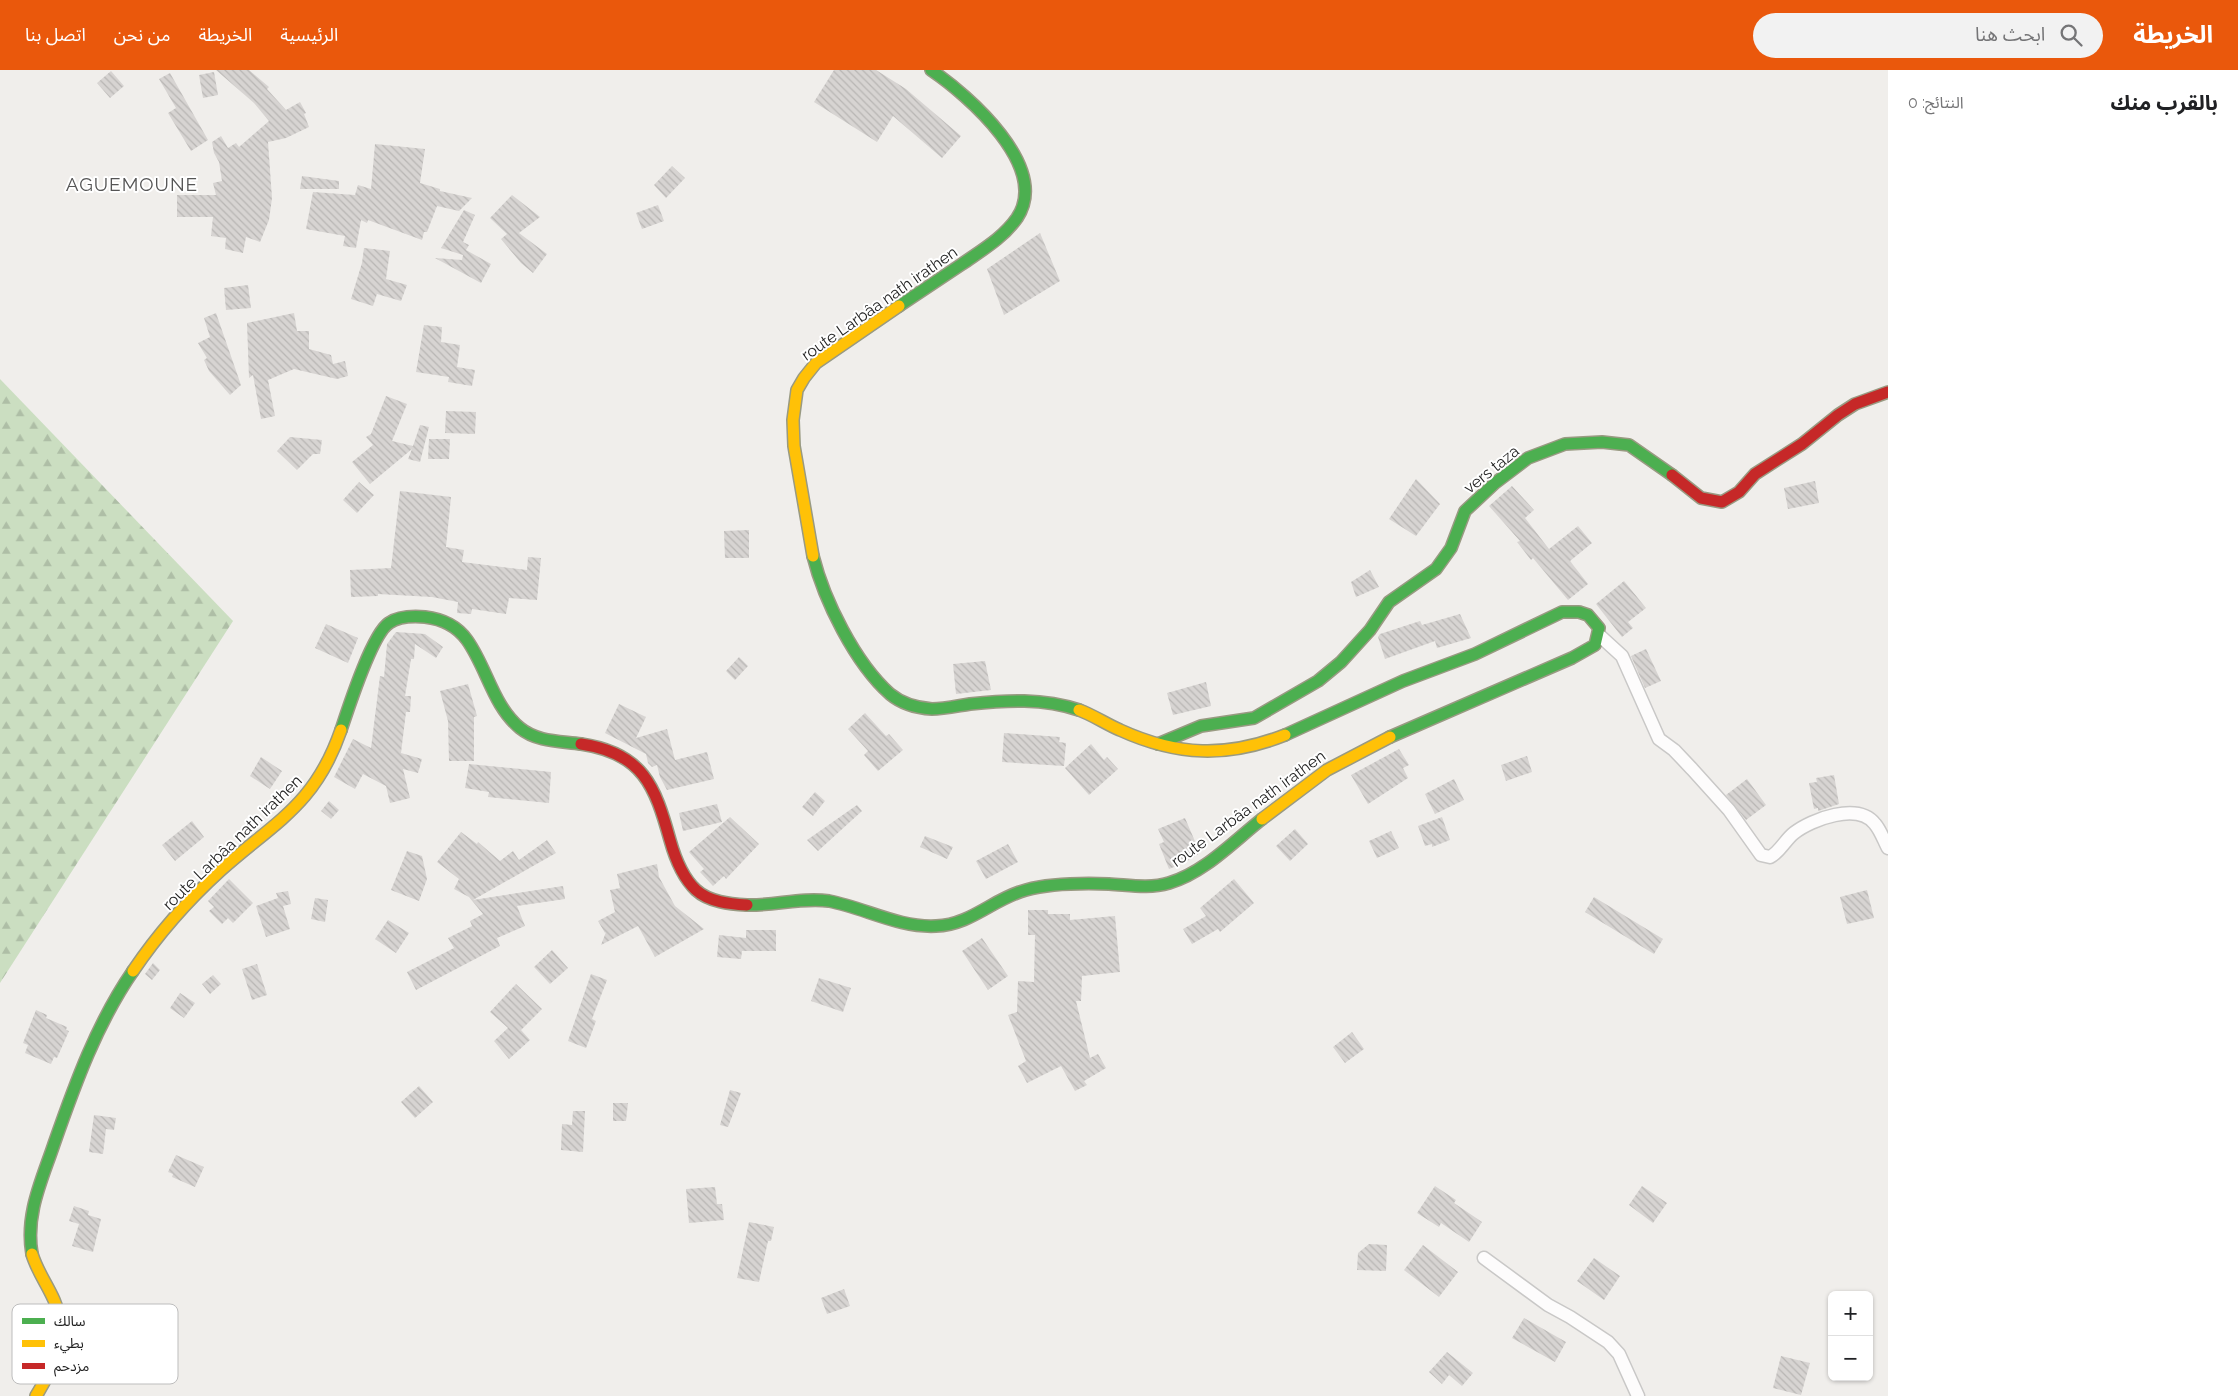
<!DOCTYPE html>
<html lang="ar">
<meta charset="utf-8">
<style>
:root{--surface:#fff;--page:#f2f2f2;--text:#202124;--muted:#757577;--line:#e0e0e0;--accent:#ea580c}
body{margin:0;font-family:Raleway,"Noto Sans Arabic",sans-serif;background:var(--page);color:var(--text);direction:rtl}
.controls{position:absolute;right:15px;bottom:15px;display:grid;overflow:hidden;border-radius:8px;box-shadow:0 1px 4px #0004}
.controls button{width:45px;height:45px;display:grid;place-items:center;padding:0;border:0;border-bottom:1px solid var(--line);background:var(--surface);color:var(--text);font:25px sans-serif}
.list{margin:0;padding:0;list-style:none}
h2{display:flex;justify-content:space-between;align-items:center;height:65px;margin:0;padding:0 20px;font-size:21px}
h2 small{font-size:16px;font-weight:400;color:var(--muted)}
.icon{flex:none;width:28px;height:28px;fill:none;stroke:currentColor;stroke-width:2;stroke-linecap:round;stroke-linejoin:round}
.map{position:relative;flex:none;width:1888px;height:1326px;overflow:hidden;direction:ltr}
header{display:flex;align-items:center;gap:30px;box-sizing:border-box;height:70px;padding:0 25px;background:var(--accent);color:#fff}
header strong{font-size:24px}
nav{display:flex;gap:28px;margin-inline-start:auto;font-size:18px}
.search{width:350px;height:45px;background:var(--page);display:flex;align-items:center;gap:12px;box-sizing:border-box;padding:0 18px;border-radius:28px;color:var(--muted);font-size:19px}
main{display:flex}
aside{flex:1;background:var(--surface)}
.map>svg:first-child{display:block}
.forest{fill:url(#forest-firs)}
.building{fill:url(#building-back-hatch)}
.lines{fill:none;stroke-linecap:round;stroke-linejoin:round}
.street-casing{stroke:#c9c8c7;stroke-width:15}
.fast-casing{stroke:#999a82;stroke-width:14}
.slow-casing{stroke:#999a82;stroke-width:14}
.jam-casing{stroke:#999a82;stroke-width:14}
.street{stroke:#fdfcfc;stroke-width:12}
.fast{stroke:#4caf50;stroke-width:11}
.slow{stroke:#ffc107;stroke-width:11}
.jam{stroke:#c62828;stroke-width:11}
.labels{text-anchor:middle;stroke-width:4;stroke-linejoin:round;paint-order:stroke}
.street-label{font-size:16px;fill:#222;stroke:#fff}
.quarter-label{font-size:19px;letter-spacing:1px;fill:#555;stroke:#fff}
.key{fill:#fff;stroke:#bdbdbd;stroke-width:1}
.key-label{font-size:14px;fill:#222}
</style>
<header>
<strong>الخريطة</strong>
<div class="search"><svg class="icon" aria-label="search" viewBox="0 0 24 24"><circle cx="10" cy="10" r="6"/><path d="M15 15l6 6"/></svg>ابحث هنا</div>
<nav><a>الرئيسية</a><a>الخريطة</a><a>من نحن</a><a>اتصل بنا</a></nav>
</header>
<main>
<aside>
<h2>بالقرب منك<small>النتائج: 0</small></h2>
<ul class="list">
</ul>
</aside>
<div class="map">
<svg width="1888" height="1326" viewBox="0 0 1888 1326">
<defs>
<pattern id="forest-firs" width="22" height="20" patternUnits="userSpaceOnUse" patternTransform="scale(1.25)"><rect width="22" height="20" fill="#cbdec1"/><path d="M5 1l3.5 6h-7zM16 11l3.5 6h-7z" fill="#aebea6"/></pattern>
<pattern id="building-back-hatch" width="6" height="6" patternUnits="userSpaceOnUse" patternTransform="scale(1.25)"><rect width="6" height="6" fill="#d7d4d2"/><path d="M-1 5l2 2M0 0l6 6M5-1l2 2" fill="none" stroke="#b8b6b4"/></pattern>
</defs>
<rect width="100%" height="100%" fill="#f0eeeb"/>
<!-- forest -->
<path class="forest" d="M0,309L233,551L0,913Z"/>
<!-- building -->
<path class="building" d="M216,0H249L269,17L267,19L286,40L300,32L306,43L304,44L309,57L286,68L268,72L272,128L269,150L260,172L246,167L243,183L225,179L226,168L211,166L213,147H177V125H216L213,113L222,111L219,92L214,83L212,72L221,66L228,78L236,73L239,77L269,51L254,33Z
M834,0H876L906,19L961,66L942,88L893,46L877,72L814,32Z
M111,1L124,16L110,28L97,13Z
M214,2L218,25L203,28L199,5Z
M170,3L208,70L191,81L168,43L176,38L159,9Z
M375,74L425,79L420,113L440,119V121L472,128L459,141L437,136L427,162H424L422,170L368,150L367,153L361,150L356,178L343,176L345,166L306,159L313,122L355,125L358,115L371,119Z
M672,96L685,108L666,128L654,115Z
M302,106L339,111V119H300Z
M512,125L540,147L519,163L547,184L533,203L521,193L501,169L507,164L490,148Z
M658,135L664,151L642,159L636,143Z
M464,140L475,145L463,172L469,175L466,180L491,194L481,213L435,188L462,190L463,185L441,178Z
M1040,163L1060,211L1004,245L987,199Z
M364,178L390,181L386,209L407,215L401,231L377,224L373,236L351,229L362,193Z
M248,215L251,238L226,240L224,218Z
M216,243L241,315L230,325L209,301L204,290L207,288L198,273L210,267L204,248Z
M294,243L297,261H309V279L331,285L333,294L345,291L348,306L337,309L294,299L268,310L275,346L261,349L253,305L249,308L247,253Z
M424,255L442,257L441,272L460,275L457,297L475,300L472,316L448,312L449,307L416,302Z
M386,326L407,334L392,371L413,376L420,355L429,357L420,392L408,389L412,379L370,414L352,392L373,375L366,367L371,364Z
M446,341L476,342L475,364L445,363Z
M290,367L322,370L320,384H313L297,400L277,381Z
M429,369H450L449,389H428Z
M1416,409L1440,434L1416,466L1389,449Z
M1815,411L1819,433L1788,439L1784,418Z
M359,412L374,425L357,443L343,430Z
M1512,416L1534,440L1525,448L1549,479L1578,456L1592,473L1570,491L1588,514L1568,530L1533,488L1531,490L1517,472L1520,471L1489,436Z
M400,421L451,427L446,477L464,480L462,492L527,500L528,487L541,488L537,530L509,528L506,544L472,539L471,544L457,543L458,532L432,527L378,524V526L351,527L350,500L391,498Z
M749,460V488H725L724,461Z
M1370,500L1379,517L1356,527L1351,512Z
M1624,511L1646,538L1628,552L1633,558L1622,567L1596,534Z
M1460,544L1471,568L1437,578L1435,571L1385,589L1378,567L1380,564L1420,551L1422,555Z
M326,554L358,568L348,593L315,578Z
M396,562L425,564L443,577L436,588L415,574L414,589H411L405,626H411L410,642H406L401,683L422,689L418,703L403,699L410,728L390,733L386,716L363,704L355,719L334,707L353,669L371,678L380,606L384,607L387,574Z
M1646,579L1661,611L1645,618L1631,586Z
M739,587L748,596L735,610L726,601Z
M985,591L991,620L956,624L953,594Z
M1206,612L1211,636L1173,645L1167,623Z
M468,614L477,646L474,647V691H449L448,651L440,621Z
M619,634L646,647L636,668L667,659L675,690L707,682L714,709L667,720L660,707L657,695L652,697L648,693L646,684L605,663Z
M865,643L886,666L889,664L903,680L878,701L864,685L868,681L848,659Z
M1004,663L1060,667L1059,672L1066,673L1064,696L1002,692Z
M1091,674L1104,690L1107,687L1118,699L1089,725L1065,698Z
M1399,679L1409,695L1403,698L1408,708L1368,734L1351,705Z
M1527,686L1532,702L1506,711L1501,695Z
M261,687L282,701L270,719L250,706Z
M469,694L551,702L549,733L488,727L489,722L465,718Z
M1834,705L1839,734L1818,741V738L1814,739L1809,713L1817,712L1816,708Z
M1454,709L1464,730L1435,744L1425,724Z
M1747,709L1766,735L1746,750L1726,725Z
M815,722L825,731L813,746L802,737Z
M329,731L339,740L331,749L321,741Z
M717,734L722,752L683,761L679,743Z
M857,735L862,741L818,781L807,770Z
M730,747L759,774L726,809L724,806L713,816L700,802L704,799L689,782Z
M1442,747L1450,770L1432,777V774L1425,776L1418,756Z
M1185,748L1200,783L1184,793L1169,799L1159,774L1164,772L1158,759Z
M192,751L204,767L175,791L162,775Z
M1295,759L1308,774L1290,791L1276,776Z
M1391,761L1399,778L1377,788L1369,771Z
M461,762L477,774L478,772L500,791L513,781L519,790L547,770L556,783L473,830L563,816L565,829L517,836L525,856L497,868L500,876L416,920L407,902L454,878L448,868L472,856L470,851L483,844L469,827L454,819L459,809L437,792Z
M925,766L953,777L947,789L920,777Z
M1008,774L1018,792L986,809L976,791Z
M407,781L422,786L427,809L419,831L391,820Z
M657,794L659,807L675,836L704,859L655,887L638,856L601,875L606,862L605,863L598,851L615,842L610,820L620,818L617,804Z
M229,809L253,833L233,853L228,848L222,854L209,841L214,837L208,831Z
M1234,809L1254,833L1220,862L1218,859L1192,874L1183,859L1206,846L1200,838Z
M1867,820L1874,848L1847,854L1840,827Z
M288,821L291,834L283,836L290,859L266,867L256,836L278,828L276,823Z
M1594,827L1663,869L1654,884L1585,842Z
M315,828L328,830L325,852L311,849Z
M1028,840H1048V844H1070V850L1115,846L1120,902L1082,906L1081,931H1076L1090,988L1098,984L1106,998L1084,1011L1087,1015L1075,1021L1061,996L1027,1013L1018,996L1026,991L1008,945L1017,942L1018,911L1034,912L1035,865H1028Z
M388,850L409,863L396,883L375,869Z
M746,860H776V881H742L741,889L717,887L719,865L746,868Z
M982,868L1008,906L988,920L962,881Z
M552,880L568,898L550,914L534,897Z
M153,893L160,900L152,910L145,904Z
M257,894L267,925L252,930L242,899Z
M591,904L607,910L592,949L596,951L586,978L568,971Z
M213,905L221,914L210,924L202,914Z
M819,908L851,918L843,942L811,931Z
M516,914L542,939L521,960L530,970L509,989L494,971L508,958L490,942Z
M180,923L195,933L184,948L170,938Z
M36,940L47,945L46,948L67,957L66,960L69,961L57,988L54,987L51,994L25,983L28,975L23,973Z
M1352,962L1364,979L1345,993L1333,977Z
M419,1016L433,1032L415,1048L401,1032Z
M730,1020L741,1023L728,1057L720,1055Z
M613,1033H628L626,1051H613Z
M573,1041H585L583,1082L561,1080L562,1054L572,1055Z
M94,1045L116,1048L114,1060L106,1059L103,1084L89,1082Z
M176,1085L204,1097L195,1117L172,1107L173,1104L168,1102Z
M1435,1116L1456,1130L1454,1133L1482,1152L1469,1172L1441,1153L1439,1157L1417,1143Z
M1642,1116L1667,1133L1653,1153L1629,1135Z
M715,1117L717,1134H722L724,1150L689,1153L686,1119Z
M74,1136L89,1141L88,1145L101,1149L93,1182L72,1176L79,1154L69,1151Z
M749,1152L774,1157L771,1171H768L759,1212L737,1208Z
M1369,1174L1387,1175L1386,1201L1357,1200L1358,1183Z
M1423,1175L1458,1202L1439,1227L1404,1200Z
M1594,1188L1620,1206L1604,1230L1577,1211Z
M844,1219L850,1236L827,1244L821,1228Z
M1524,1248L1566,1272L1555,1292L1512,1268Z
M1447,1282L1473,1303L1462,1316L1449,1305L1442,1314L1429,1302Z
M1781,1286L1810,1293L1801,1325L1773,1318Z"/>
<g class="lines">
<defs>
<path id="street" d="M1599,565L1622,586L1659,669L1674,680L1692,699L1729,740L1761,785L1770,787C1780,782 1785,770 1794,763C1812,749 1858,732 1875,754C1881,761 1884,771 1888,778
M1484,1188L1548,1235L1570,1247L1608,1272L1619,1284L1638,1326"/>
<path id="fast" d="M899,236C920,222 941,208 962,194C982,180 1003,168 1017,148C1051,97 968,25 931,0
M813,486C824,530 855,593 890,624C902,634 917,638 932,639C944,639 957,636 970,634C1006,630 1043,628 1079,640
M341,660C348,639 372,564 389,553C399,546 413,546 425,547C442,549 457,556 467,570C487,598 493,636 520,658C537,672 560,671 581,674
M1285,665L1403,611L1475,584L1562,542H1579L1588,545L1599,558L1595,575L1572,588L1390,667
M1158,674L1201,656L1254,648L1318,611L1341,592L1370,560L1389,532L1436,499L1451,478L1465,441L1495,413L1528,388L1565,374L1602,372L1629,375L1672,405
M747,835C774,836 802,827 829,831C865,838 899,858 936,856C971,855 994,828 1026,820C1052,813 1082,813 1109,814C1129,815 1149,819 1169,813C1204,803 1234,771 1262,749
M32,1184C25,1144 42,1110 54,1074C75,1014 97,953 133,901"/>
<path id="slow" d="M813,486L794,376L793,350L797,320L804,308L816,293L899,236
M1079,640C1093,645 1106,654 1120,660C1177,686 1227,688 1285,665
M1262,749L1327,700L1390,667
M133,901C158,864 188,830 221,800C276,751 315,735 341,660
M32,1184C37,1201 47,1214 54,1230C69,1264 54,1297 36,1326"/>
<path id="jam" d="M1672,405L1701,428L1722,432L1739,422L1755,404L1802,374L1838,345L1855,334L1888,322
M581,674C643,683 655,716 670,770C675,788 682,807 696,820C709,832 730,834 747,835"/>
</defs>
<!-- street casing -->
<use href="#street" class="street-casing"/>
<!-- fast casing -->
<use href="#fast" class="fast-casing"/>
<!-- slow casing -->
<use href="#slow" class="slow-casing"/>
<!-- jam casing -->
<use href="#jam" class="jam-casing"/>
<!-- street -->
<use href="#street" class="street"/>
<!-- fast -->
<use href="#fast" class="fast"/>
<!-- slow -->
<use href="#slow" class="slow"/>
<!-- jam -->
<use href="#jam" class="jam"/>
</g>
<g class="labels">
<!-- street labels -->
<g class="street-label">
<text transform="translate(879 233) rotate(-35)" y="6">route Larbâa nath irathen</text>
<text transform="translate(1491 399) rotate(-39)" y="6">vers taza</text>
<text transform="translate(1248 738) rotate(-36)" y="6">route Larbâa nath irathen</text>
<text transform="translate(232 772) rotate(-44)" y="6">route Larbâa nath irathen</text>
</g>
<!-- quarter labels -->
<g class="quarter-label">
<text x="132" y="121">AGUEMOUNE</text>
</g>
</g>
<!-- legend -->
<rect x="12" y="1234" width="166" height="80" rx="8" class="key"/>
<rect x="22" y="1248" width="23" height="6" fill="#4caf50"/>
<rect x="22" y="1270" width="23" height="7" fill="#ffc107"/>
<rect x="22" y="1293" width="23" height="6" fill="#c62828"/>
<g class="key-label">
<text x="54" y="1256">سالك</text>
<text x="54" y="1278">بطيء</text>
<text x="54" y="1301">مزدحم</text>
</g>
</svg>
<div class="controls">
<button>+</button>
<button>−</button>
</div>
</div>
</main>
